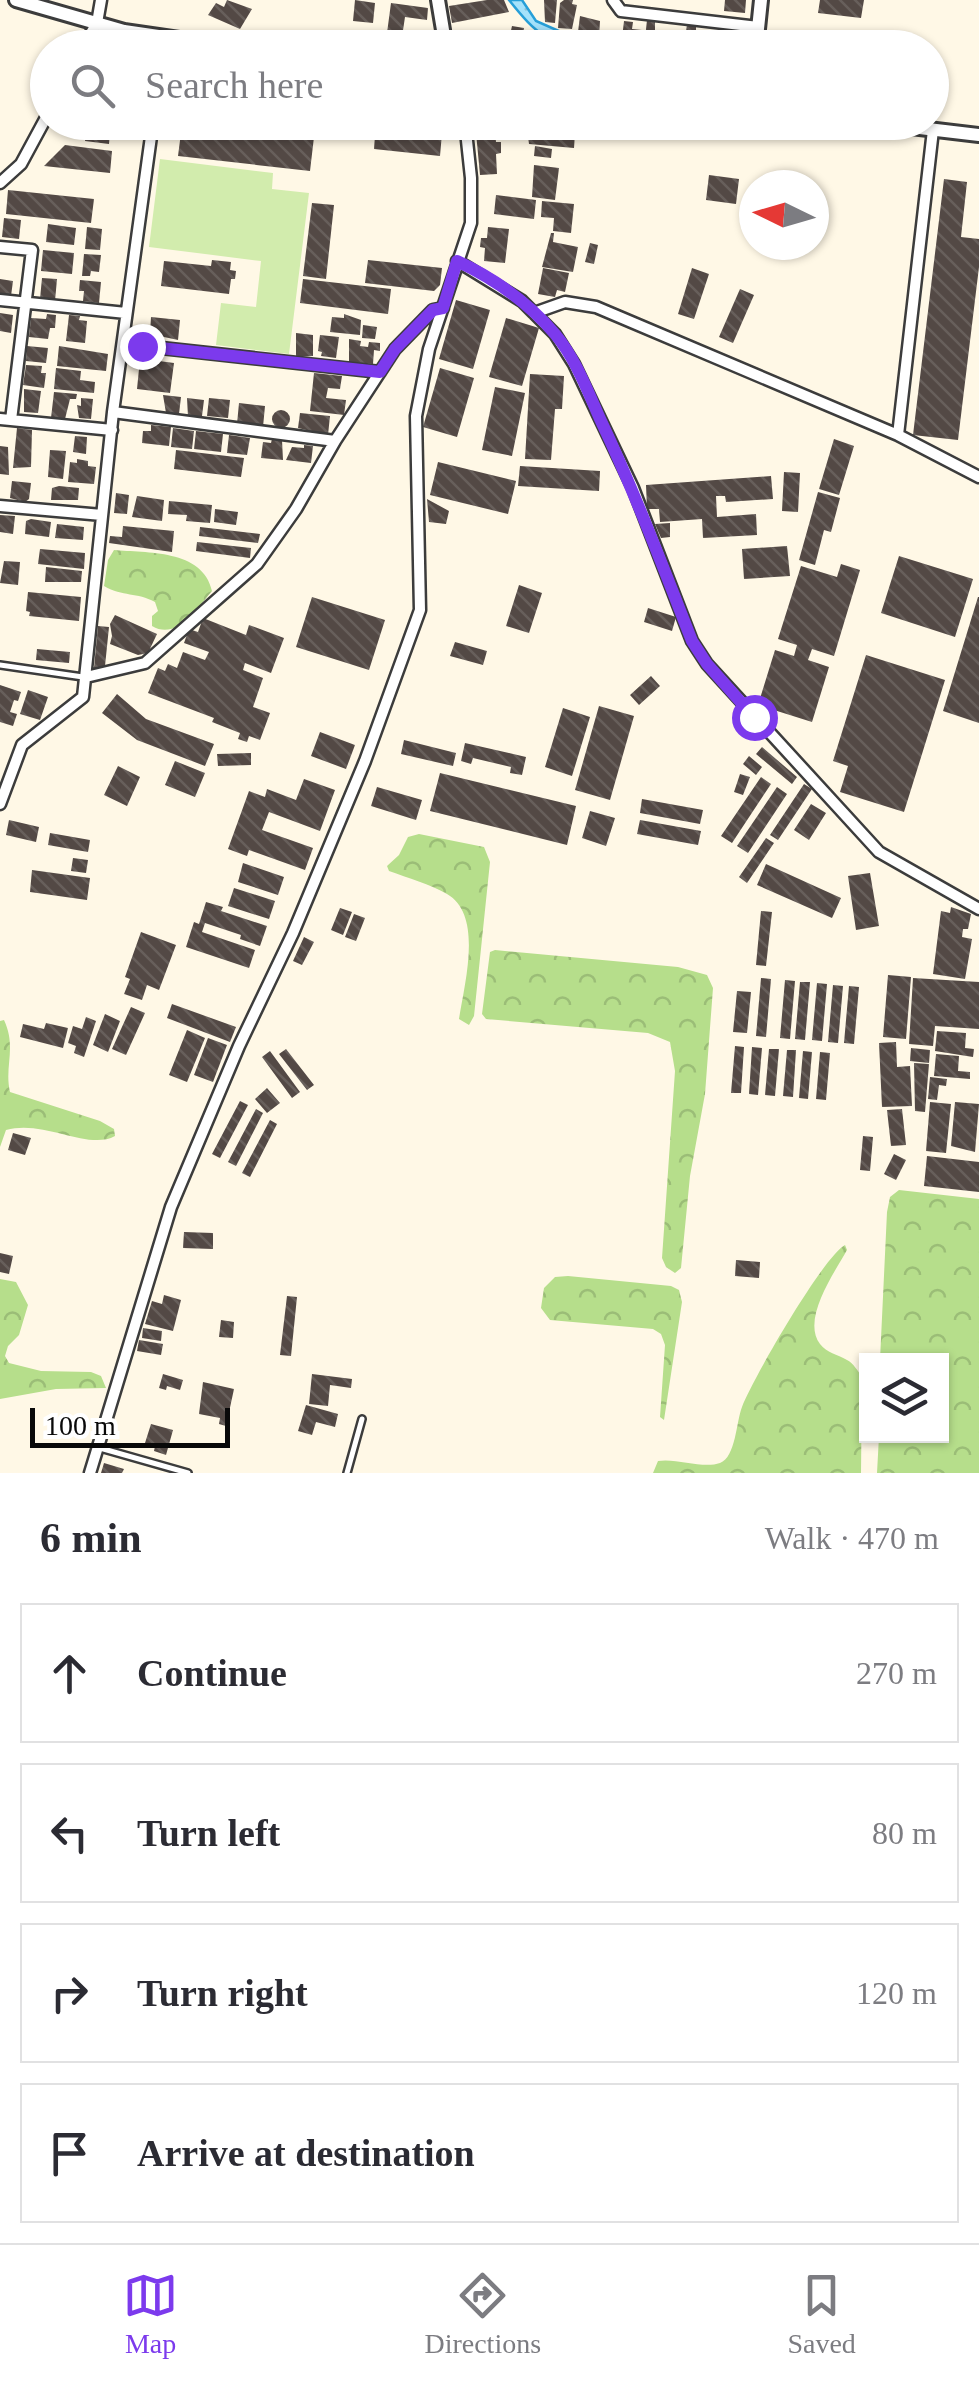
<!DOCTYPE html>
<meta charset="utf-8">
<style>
:root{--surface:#fff;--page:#f2f2f3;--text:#2b2b33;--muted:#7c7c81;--line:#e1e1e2;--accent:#7c3aed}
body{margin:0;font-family:Georgia,serif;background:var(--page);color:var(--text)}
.controls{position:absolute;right:30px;bottom:30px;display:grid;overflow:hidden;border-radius:0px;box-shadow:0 2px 8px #0004}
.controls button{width:90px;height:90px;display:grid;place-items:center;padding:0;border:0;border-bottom:2px solid var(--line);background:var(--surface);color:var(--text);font:50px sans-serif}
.compass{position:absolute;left:739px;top:170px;width:90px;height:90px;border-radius:50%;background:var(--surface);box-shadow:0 2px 8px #0004;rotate:275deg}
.scale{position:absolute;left:30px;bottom:25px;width:200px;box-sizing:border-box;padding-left:10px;border:5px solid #090909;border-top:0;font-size:28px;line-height:35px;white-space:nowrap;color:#090909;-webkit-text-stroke:8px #fff;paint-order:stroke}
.stop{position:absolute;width:30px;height:30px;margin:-22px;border:8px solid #7c3aed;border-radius:50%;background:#fff}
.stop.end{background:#7c3aed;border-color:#fff;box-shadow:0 2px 10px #0008}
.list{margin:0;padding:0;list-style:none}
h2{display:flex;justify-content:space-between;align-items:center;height:130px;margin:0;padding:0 40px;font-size:42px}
h2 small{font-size:32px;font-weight:400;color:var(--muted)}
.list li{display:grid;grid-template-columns:65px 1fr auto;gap:30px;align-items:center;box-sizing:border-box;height:140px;margin:0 20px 20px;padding:0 20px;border:2px solid var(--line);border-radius:0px}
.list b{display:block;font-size:38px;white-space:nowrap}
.list em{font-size:32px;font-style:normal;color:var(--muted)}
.icon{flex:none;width:55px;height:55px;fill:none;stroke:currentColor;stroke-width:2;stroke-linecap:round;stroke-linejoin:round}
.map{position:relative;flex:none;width:979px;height:1473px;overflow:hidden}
.search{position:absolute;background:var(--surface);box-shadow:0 2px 8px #0004;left:30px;right:30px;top:30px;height:110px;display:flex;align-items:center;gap:25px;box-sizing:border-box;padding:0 35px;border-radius:55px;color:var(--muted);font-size:38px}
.sheet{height:770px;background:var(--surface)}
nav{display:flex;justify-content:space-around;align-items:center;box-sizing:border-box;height:140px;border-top:2px solid var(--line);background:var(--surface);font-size:28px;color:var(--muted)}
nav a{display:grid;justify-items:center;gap:5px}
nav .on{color:var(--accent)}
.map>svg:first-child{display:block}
.grass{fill:#d2ecad}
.forest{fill:url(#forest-crowns)}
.water{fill:url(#water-ripples);stroke:#279fd8;stroke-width:2.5}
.building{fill:url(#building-back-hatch)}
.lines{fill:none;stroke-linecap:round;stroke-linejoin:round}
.service-casing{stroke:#3c3c3c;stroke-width:10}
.minor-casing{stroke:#3c3c3c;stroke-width:15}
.tertiary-casing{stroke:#3c3c3c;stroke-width:18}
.service{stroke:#fff;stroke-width:5}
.minor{stroke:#fff;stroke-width:10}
.tertiary{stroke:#fff;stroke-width:12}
.route{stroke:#7c3aed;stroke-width:12}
</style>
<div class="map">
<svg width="979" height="1473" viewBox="0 0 979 1473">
<defs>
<pattern id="forest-crowns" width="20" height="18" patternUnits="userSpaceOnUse" patternTransform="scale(2.5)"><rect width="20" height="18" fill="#b6de8b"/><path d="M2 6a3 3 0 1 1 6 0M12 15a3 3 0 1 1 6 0" fill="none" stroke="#9bbd77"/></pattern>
<pattern id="water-ripples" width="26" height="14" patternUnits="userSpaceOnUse" patternTransform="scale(2.5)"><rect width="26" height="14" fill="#a5e2fb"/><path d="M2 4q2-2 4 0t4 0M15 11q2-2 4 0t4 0" fill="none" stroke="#8dc1d6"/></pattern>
<pattern id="building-back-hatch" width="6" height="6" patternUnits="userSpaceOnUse" patternTransform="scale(2.5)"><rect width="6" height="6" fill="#534945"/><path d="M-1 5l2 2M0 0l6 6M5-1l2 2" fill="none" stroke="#675f5b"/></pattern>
</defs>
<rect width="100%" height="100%" fill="#fff8e6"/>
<!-- grass -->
<path class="grass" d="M160,159L273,173L272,189L309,193L289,354L216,345L221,303L256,307L261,261L149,247Z"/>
<!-- forest -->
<path class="forest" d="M114,550C146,553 203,549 212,591C197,608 177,641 152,626V616L158,611L155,602C137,592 123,597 104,586L108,560Z
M419,834L484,847L490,862L474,1016L469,1025L459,1019C464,985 484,915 447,894C430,884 408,878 389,871L387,866L399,855L408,837Z
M495,950L678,967L707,975L713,988L705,1094L690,1176L681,1268L675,1273L666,1267L662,1258L675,1071L670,1042L648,1033L486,1019L482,1014L490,952Z
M4,1020C17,1048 4,1066 10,1092L100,1121L114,1129L115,1136C88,1151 44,1119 6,1130L0,1147V1021Z
M899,1190L979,1199V1473H877L879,1436H942V1360H880L887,1212L890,1197Z
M845,1245L847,1250C835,1272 801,1319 820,1344C827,1353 837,1354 847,1360C853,1363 858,1371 862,1377L861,1473H653L658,1461C677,1458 703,1469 720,1463C736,1457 736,1422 742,1407C752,1380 823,1257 845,1245Z
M568,1276L671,1286L679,1290L682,1302L664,1420L660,1417L665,1345L661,1334L653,1329L550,1320L541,1308L544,1288L555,1277Z
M0,1279L16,1282L28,1305L19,1335L8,1346L5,1356L9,1363L41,1371L91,1372L101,1376L106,1388L56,1389L0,1399Z"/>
<!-- water -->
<path class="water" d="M509,0H522L536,21L595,47C551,48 536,34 509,0Z"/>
<!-- building -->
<path class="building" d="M227,0L252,9L240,29L208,15L216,3L224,7Z
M355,0L375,3L373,23L353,21Z
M487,0H504L509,12L452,23L449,6Z
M544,0H557L555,23L545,22Z
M564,0H573L572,4L577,5L572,29L558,28L560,3Z
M725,0H746L745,13L724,11Z
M820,0H864L861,18L818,13Z
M391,3L428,8L427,20L405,17L402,37L411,38L410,48H385Z
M580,16L600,21L599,37L578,32Z
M647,20L655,21V40H663L662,48H644Z
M624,21L633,22L632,29L642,30L640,48L621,47Z
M687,24L696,25V42L701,43V48H684Z
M512,26L524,28L523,36L537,38L539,48H507Z
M493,30L504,31L503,48H489Z
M87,122H111L109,144L85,141Z
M376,122H443L440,156L374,149Z
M475,122H494L496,142H501V153L496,154L497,174L480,175Z
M182,125L314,137L310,171L178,156Z
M527,129L575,134L574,148L529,144Z
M65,145L112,151L110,173L44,166Z
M535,146L552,149L551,158L534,156Z
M534,165L559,168L555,200L532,197Z
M709,175L739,179L736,204L706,200Z
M944,179L967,182L961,237L979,239V267L958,440L913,435Z
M8,190L94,199L91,223L6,214Z
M496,195L536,200L534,219L494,214Z
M542,201L574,204L571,233L553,231L554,218L541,217Z
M312,203L334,205L326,279L303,276Z
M4,218L21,220L19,239L2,237Z
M48,224L76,228L74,245L46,242Z
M87,227L102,229L100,250L85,249Z
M488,227L509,229L505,263L484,261L485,248L480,247L481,238H487Z
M551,233H554L553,242L578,247L573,272L542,267Z
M590,243L598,245L594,264L585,262Z
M43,250L74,253L72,274L41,271Z
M84,254L101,255L99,272L91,271L90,276H82Z
M212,260L231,262L230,270L236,271L235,279H231L229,294L161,286L164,261L211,266Z
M368,260L442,268L440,285L434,291L365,283Z
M543,268L569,273L565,292L557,290L555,297L538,294Z
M692,268L709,274L694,319L678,314Z
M42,278L57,279L55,301L40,299Z
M0,279L13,281L11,296L0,294Z
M303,279L391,289L388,314L300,303Z
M80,280L101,282L99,303L83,301L84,291H79Z
M740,289L754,295L733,343L719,337Z
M456,300L490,310L473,369L439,359Z
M0,313L13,315L11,333L0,331Z
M47,314L56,315L55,328H50L48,339L29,337L31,318L46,319Z
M344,314L361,320L360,335L330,332L332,317L344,318Z
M69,315L80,316L79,320L87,321L85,343L66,341Z
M151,317L180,320L178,340L150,334Z
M506,318L539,328L522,386L489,377Z
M363,325L377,327L375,339L362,338Z
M296,333L313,335V356L296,357Z
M320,335L339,337L336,358L321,356L322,352L318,351Z
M349,339L361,341L360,346L368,347L369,342L380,343V351L374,350L373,364L349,362Z
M27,346L48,348L46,363L26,361Z
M59,346L108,354L106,371L57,366Z
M140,359L159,364V361L174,363L170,393L137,389Z
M26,365L42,366L41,373H46L44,388L23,385Z
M56,368L81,371L80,380L95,382L94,393L54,389Z
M440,368L474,378L457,437L423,427Z
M314,373L342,376L340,389L328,388L326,398L346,400L344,415L310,411Z
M530,374L564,376L562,409H555L551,460L525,459Z
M495,387L525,393L512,456L482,450Z
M24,389L41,391L38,413L24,412Z
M54,392L77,394L76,399H70L65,419L51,418Z
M163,395L181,397L179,414L166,413Z
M81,398L93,399L91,419L79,418L77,405L81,406Z
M187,398L204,400L202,416L188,417Z
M209,398L230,400L228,418L207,416Z
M239,403L265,406L263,427L237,424Z
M272 419a9 9 0 1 1 18 0a9 9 0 1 1-18 0Z
M300,413L330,416L328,435L298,428Z
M151,425L171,427L169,446L142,443L143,431H151Z
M17,428L32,430L31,467L13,468Z
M173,428L194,431L192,449L171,447Z
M196,431L223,434L221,452L194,449Z
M229,435L250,438L247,455L227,453Z
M75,436L87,437L86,454L73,452Z
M272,439L282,440L283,460L261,458L263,442L271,443Z
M834,439L854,446L839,495L819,489Z
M304,445L313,446L311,463L286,460L292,447L304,448Z
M0,446L8,447L9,475L0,474Z
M50,450L66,451L63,479L48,477Z
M176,450L244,458L241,477L174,469Z
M77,459L88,461V466L96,467L94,484L68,482L70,462L77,463Z
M438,462L516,481L508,514L430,495Z
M520,466L600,471L599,491L518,486Z
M784,472L800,473L798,512L782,511Z
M771,476L773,499L726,502L725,496H716L717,517L756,514L757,535L703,538L702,519L660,522L659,509H647L646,485Z
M12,481L31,483L29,499L25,502L10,498Z
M59,486L79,488L78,500H51L52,488Z
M818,492L840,498L831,532L824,530L815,565L799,560Z
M116,493L129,495L127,514L114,513Z
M137,496L164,500L162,521L132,517Z
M427,499L449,511L446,524L429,522Z
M169,501L212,505L210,523L186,521L187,515L168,514Z
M215,509L238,512L236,525L214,522Z
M0,515L15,516L13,534L0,532Z
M31,519L51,522L49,537L25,534L26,521Z
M670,523V537L661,538L655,524Z
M57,524L84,527L83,540L55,538Z
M123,526L174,531L172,552L109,543L110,536L122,537Z
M200,527L260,534L258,543L199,536Z
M197,542L251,548L250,558L196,551Z
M787,546L790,576L744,579L742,549Z
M40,549L85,553L84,569L38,564Z
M899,556L973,579L955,637L881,613Z
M4,561L20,562L18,585L0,583Z
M841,564L860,570L834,656L812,649L808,660L829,667L812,722L758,705L775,650L794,656L797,645L778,639L801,566L837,577Z
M46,567L82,571L81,582H45Z
M519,585L542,593L529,633L506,626Z
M28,592L81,597L79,621L29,616L30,612L26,611Z
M312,597L385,620L369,670L296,647Z
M978,597H979V723L943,711Z
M648,608L676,617L672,631L644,622Z
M115,615L157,634L148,653L138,655L110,644L112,636L110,624Z
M203,618L246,635L249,625L284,638L271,673L245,663L243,670L263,678L253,707L270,713L260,740L249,736L247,742L238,739L240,733L212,722L214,718L148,693L158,668L165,671L168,664L177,668L183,652L205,660L209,652L184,643L189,629L198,632Z
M98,626L109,627L105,666L102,669L94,668Z
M455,642L487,651L483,665L450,656Z
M37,649L70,652L69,663L36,660Z
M866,655L945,680L904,812L840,792L848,766L833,761Z
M651,676L660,686L639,705L630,695Z
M0,685L21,692L18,701L14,700L10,712L17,714L13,726L0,722Z
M28,690L48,697L40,720L20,714Z
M117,694L146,719L214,744L205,766L137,740L102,713Z
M599,706L634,716L610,800L575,790Z
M563,708L590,717L572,776L545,767Z
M320,732L355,745L346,769L311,756Z
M404,740L456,753L453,766L401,754Z
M465,743L526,757L522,775L510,773L511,767L473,758L471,764L461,761Z
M762,747L797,777L792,784L756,754Z
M251,753V765L218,766L217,754Z
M749,756L762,767L756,775L743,764Z
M175,761L205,773L195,797L165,785Z
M118,766L140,777L127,806L104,795Z
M440,773L576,806L567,845L430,811Z
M740,774L750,777L743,795L734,792Z
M761,777L771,784L732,843L721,836Z
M304,779L335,790L320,831L269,812L262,830L313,848L305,870L249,850L247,856L228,849L249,791L265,797L267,789L296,800Z
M804,784L812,789L778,840L770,835Z
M377,787L422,800L416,820L371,806Z
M777,787L787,794L748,853L737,846Z
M642,799L703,810L700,824L640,813Z
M811,804L826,813L809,840L794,830Z
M590,811L615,818L606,846L582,838Z
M9,820L39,827L36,842L6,835Z
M640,820L701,831L698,845L637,834Z
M50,833L90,840L88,852L48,845Z
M766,838L774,843L747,883L739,877Z
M73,858L88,860L86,873L71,871Z
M243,863L284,877L278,895L238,882Z
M766,864L841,898L832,918L757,885Z
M32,870L90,878L87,900L30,892Z
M870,873L879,926L856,930L848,876Z
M234,888L275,901L269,919L228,906Z
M206,902L223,907L221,911L267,926L260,946L240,939L241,935L205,923L202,932L255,950L249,968L186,947L194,922L199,924Z
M951,907L971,914L968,929H963L962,937L972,939L965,979L933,974L941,911L950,913Z
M340,908L352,912L343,935L331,930Z
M761,911L772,912L766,966L756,965Z
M354,914L365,918L356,941L345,937Z
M141,932L176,945L159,990L147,985L142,1000L124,994L130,979L125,977Z
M304,937L314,942L302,965L293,961Z
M888,975L911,977L906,1039L883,1037Z
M761,978L771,979L766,1037L756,1036Z
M913,978L979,982V1029L935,1026L933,1046L909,1044Z
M785,980L795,981L790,1039L780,1038Z
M800,982H810L805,1040L795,1039Z
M817,983L827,984L822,1041L812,1040Z
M833,985L843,986L838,1043L828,1042Z
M849,986L859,987L854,1044L844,1043Z
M737,991L751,992L747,1033L733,1032Z
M172,1004L236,1027L230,1042L167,1018Z
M131,1007L145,1013L126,1055L112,1049Z
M105,1014L120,1021L108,1052L93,1045Z
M86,1017L96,1021L84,1057L74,1053L76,1046L68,1043L73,1026L82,1029Z
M46,1023L68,1028L63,1048L20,1037L23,1024L44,1029Z
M187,1030L205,1038L187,1082L169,1075Z
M937,1031L966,1033L965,1048L974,1049L973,1057L935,1051Z
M208,1038L227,1045L213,1082L194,1075Z
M896,1042L897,1067L910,1066L912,1106L882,1107L879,1043Z
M735,1046L744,1047L741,1093H731Z
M752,1047L762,1048L758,1095L749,1094Z
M911,1048L930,1050L929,1063L910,1061Z
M286,1049L314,1085L307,1090L279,1054Z
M769,1049H779L775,1096L765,1095Z
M787,1050H796L793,1097L783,1096Z
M270,1051L300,1092L292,1098L262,1057Z
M803,1051L812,1052L808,1099L799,1098Z
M820,1052L830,1053L826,1100L816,1099Z
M936,1054L959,1056L958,1071L970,1072V1079L934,1076Z
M914,1063L929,1064L925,1112L915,1111Z
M930,1077L947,1079L946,1086L939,1085L937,1100L928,1099Z
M267,1088L280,1103L267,1113L255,1099Z
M240,1101L248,1105L220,1158L212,1154Z
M930,1102L951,1104L946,1153L926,1151Z
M955,1102L979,1104L975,1152L951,1146Z
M256,1109L263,1113L236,1166L228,1162Z
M902,1109L906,1145L891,1146L887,1110Z
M270,1120L277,1124L250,1177L242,1173Z
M13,1133L31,1138L25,1155L8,1150Z
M863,1136L873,1137L870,1171L860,1170Z
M894,1154L906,1160L896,1180L884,1174Z
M927,1156L979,1162V1192L924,1186Z
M184,1232L213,1233V1249L183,1248Z
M0,1253L13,1256L9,1274L0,1272Z
M736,1260L760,1262L759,1278L735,1276Z
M164,1295L181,1300L173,1331L145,1324L152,1301L162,1304Z
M287,1296L297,1297L291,1356L280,1355Z
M221,1320L234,1322L233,1338L219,1337Z
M143,1328L162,1331L161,1341L142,1338Z
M139,1340L163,1344L161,1355L137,1351Z
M163,1374L183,1380L180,1390L167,1386L166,1390L159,1388Z
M312,1374L352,1379L351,1388L330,1385L328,1406L309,1404Z
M203,1382L234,1389L226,1426L219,1424L220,1418L199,1414Z
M306,1405L338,1414L335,1427L316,1422L312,1435L298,1431Z
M151,1424L173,1430L166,1455L154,1451L155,1446L145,1443Z
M104,1463L124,1469L122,1473H101Z"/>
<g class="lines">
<defs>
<path id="service" d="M0,665L83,677
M100,1448L188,1473
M347,1473L362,1419"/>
<path id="minor" d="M613,0L621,11L758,27
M82,48L97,23L101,0
M0,183L21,164L48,114
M0,247L32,250L11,420
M457,261L522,301L555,334L574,364L633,488L692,641L707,664L879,852L979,909
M0,300L126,313
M534,313L565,302L596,307L898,435L979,477
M143,346L380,372
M113,412L335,441
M0,419L112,430
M898,435L933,130
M0,506L102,515
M86,677L145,663L257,564L296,509L335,441L395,349L433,310L443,308
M0,804L22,745L83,697L113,412L153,122
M90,1473L171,1207L239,1046L293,933L365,761L420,610L416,416L429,349L471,223V178L465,122"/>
<path id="tertiary" d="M16,0L124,31L241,48
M438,0L446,48
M756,48L761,0
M869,122L979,135"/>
</defs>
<!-- service casing -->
<use href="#service" class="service-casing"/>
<!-- minor casing -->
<use href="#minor" class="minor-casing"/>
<!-- tertiary casing -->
<use href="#tertiary" class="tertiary-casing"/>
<!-- service -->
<use href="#service" class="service"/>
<!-- minor -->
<use href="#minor" class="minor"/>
<!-- tertiary -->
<use href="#tertiary" class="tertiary"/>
</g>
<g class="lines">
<!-- route -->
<path class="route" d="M142,346L380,372L395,349L433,310L443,308L457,261C493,278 529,303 555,334C576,359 588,392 601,421C635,493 663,567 692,641L707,664L754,717"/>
</g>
</svg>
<div class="controls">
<button><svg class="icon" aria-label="layers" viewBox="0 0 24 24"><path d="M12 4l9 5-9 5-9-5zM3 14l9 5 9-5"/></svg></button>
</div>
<svg class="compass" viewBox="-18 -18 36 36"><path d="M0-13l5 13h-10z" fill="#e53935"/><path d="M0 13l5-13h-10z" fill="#7c7c81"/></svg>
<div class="scale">100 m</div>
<div class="stop" style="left:754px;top:717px"></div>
<div class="stop end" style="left:142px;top:346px"></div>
<div class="search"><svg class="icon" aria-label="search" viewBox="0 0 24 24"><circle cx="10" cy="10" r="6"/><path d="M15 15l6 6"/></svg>Search here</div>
</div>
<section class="sheet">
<h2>6 min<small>Walk · 470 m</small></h2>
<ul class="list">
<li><svg class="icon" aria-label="ahead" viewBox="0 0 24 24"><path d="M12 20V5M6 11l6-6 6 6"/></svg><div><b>Continue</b></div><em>270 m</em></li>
<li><svg class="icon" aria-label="left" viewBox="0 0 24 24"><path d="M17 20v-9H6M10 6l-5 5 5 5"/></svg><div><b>Turn left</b></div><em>80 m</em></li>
<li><svg class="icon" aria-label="right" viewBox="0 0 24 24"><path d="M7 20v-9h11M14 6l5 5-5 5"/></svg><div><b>Turn right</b></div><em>120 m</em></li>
<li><svg class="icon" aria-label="arrive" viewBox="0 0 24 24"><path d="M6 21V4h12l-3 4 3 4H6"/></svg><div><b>Arrive at destination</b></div></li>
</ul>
</section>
<nav>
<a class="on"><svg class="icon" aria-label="map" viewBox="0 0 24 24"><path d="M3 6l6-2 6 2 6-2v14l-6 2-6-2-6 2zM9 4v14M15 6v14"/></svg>Map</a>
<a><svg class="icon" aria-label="directions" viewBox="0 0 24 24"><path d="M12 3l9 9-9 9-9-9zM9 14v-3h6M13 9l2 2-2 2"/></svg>Directions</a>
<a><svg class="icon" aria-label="saved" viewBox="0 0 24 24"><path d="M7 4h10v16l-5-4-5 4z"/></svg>Saved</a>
</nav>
